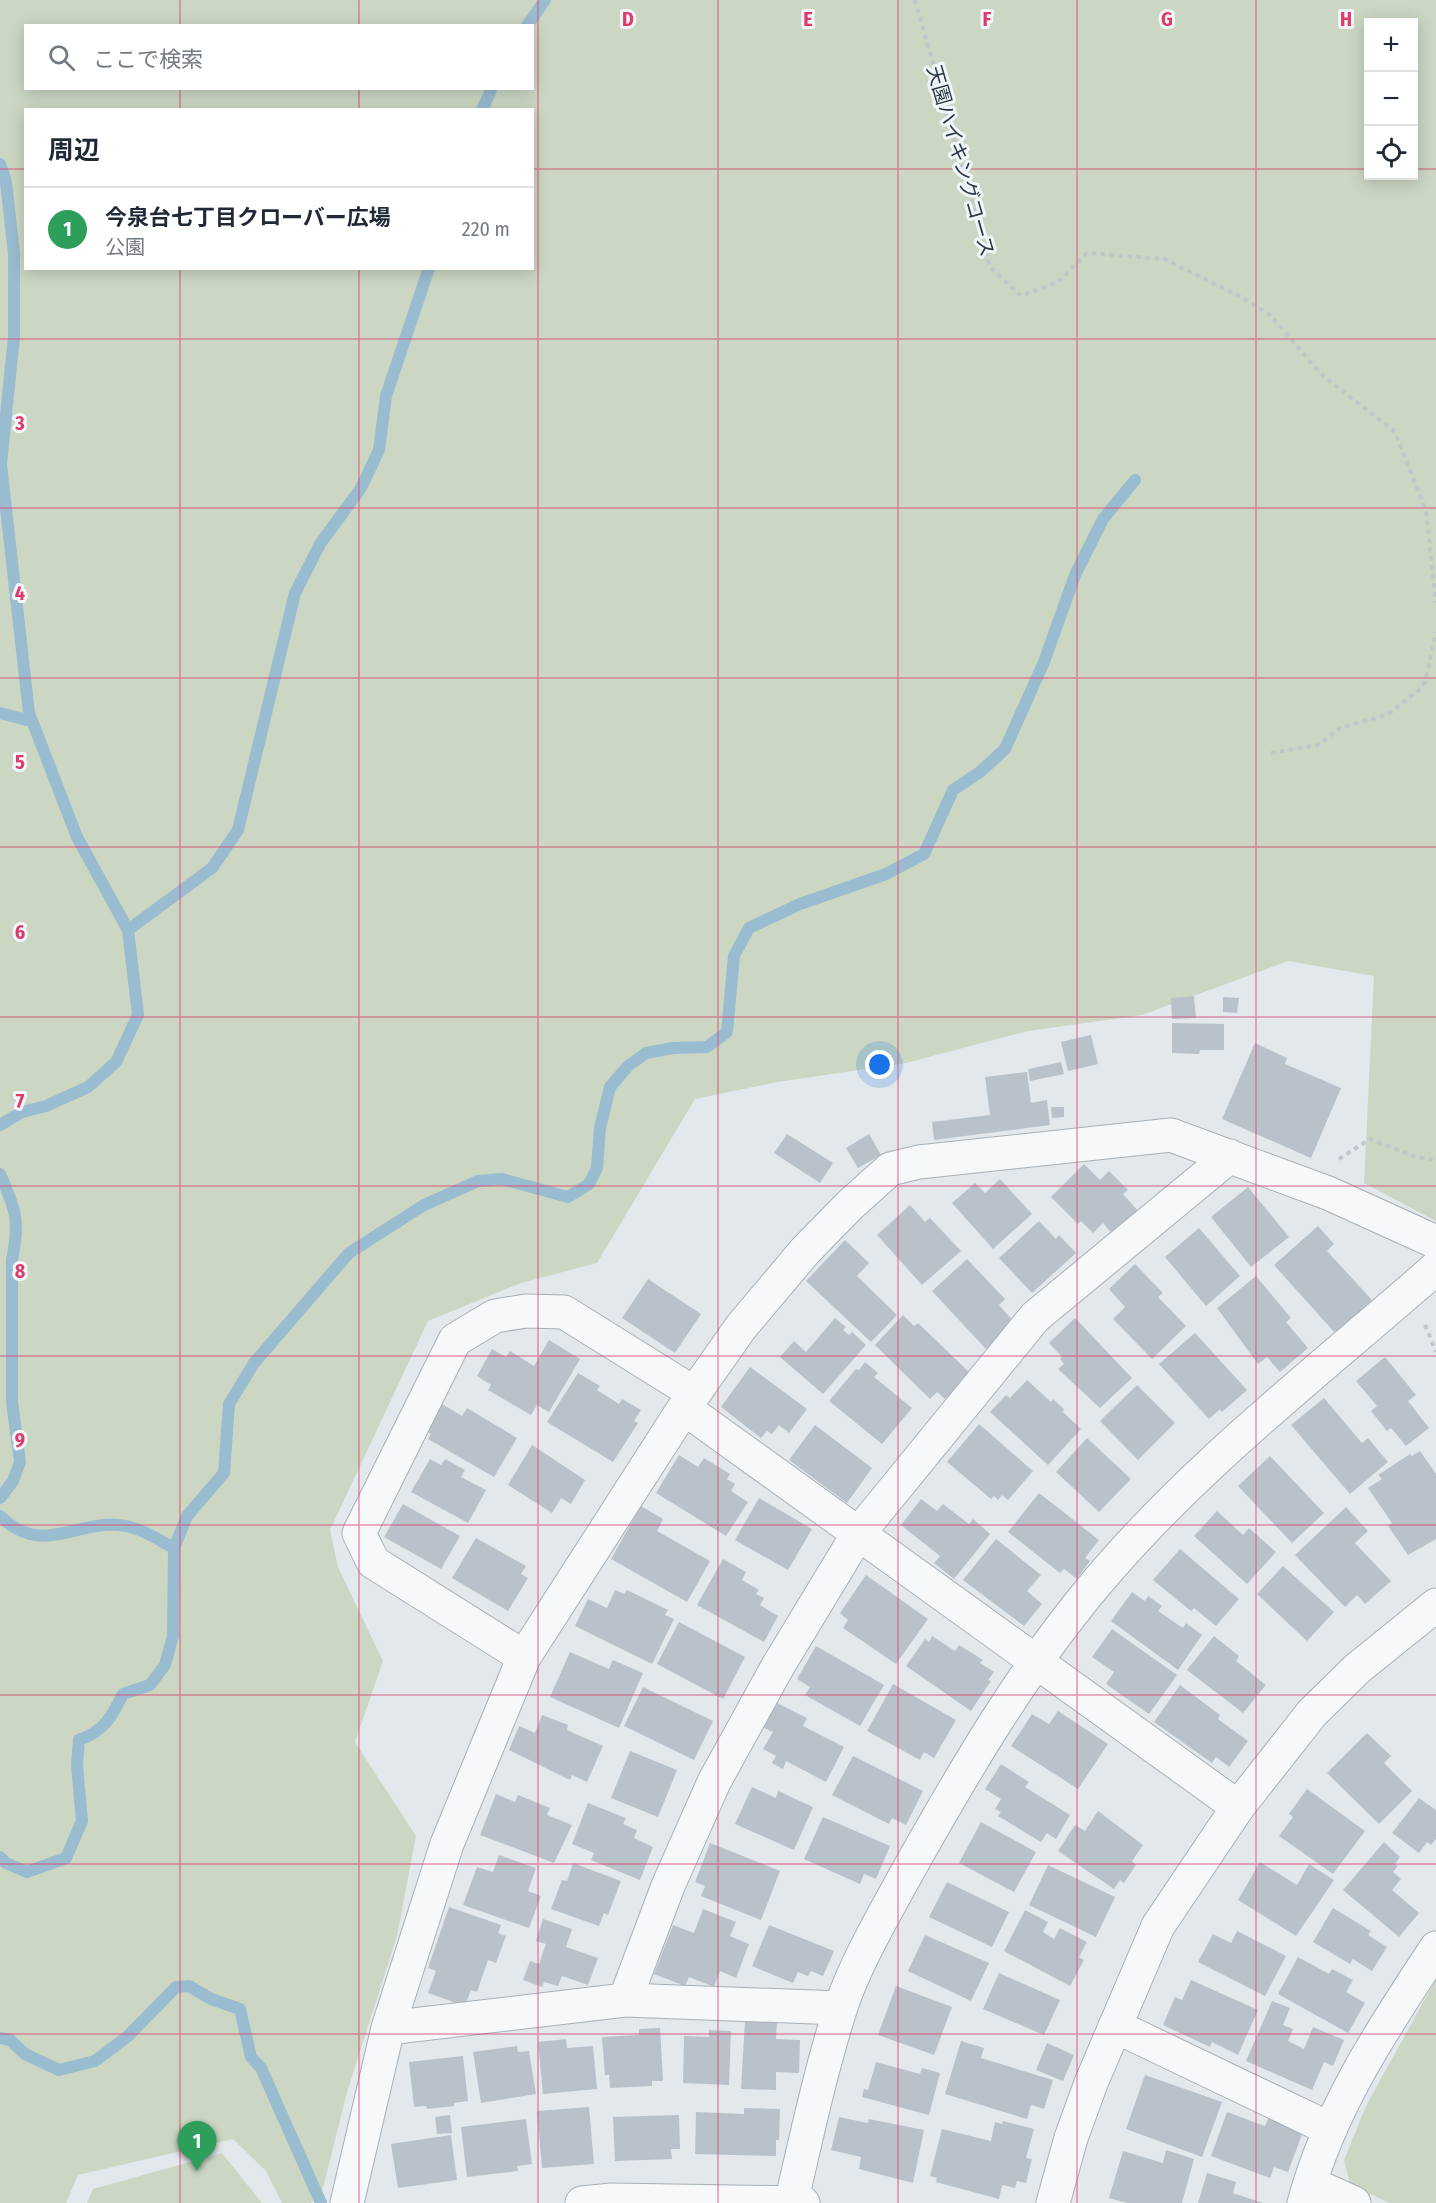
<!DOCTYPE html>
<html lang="ja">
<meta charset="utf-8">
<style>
:root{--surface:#fff;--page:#f6f6f7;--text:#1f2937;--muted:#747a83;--line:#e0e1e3;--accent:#111827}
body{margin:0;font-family:"Fira Sans Condensed","Noto Sans JP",sans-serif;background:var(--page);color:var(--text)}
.controls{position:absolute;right:18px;top:18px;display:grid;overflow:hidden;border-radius:0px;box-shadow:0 3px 15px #0003}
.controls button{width:54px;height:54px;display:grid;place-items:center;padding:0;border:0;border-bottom:2px solid var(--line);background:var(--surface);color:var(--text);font:30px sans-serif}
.you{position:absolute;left:880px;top:1065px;width:21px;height:21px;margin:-15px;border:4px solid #fff;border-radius:50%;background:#1a73e8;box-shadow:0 0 0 9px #1a73e833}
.badge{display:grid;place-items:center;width:39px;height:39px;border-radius:50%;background:var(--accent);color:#fff;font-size:20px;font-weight:700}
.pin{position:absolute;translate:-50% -50px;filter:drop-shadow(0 2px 3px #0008)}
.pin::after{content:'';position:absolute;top:32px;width:21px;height:18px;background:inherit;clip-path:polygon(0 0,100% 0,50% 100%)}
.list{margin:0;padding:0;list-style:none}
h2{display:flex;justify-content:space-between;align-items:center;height:78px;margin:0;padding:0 24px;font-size:26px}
h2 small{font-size:20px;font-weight:400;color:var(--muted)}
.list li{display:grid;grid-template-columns:39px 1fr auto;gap:18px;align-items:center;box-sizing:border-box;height:84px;padding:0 24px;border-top:2px solid var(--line)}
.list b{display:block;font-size:22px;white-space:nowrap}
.list p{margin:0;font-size:20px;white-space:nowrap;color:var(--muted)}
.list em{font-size:20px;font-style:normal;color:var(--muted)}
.icon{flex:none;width:33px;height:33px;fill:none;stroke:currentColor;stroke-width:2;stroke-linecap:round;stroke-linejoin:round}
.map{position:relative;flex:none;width:1436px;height:2203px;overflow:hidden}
.search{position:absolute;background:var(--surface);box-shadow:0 3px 15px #0003;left:24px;top:24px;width:510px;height:66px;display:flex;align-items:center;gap:15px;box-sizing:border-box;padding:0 21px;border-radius:0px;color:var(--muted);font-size:22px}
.panel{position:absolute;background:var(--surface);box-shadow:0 3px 15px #0003;left:24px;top:108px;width:510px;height:162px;border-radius:0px}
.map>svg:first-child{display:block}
.green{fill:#cbd7c3;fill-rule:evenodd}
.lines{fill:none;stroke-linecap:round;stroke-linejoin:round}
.stream{stroke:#9abcd0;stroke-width:12}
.building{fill:#b9c2cb}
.minor-casing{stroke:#a7b0b7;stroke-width:35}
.tertiary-casing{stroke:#a7b0b7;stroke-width:35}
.path{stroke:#c0c6cb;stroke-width:4;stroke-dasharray:4.5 4.5;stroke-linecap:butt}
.minor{stroke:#f6f8fa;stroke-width:33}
.tertiary{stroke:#f6f8fa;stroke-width:33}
.grid{fill:none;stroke:#de3b6b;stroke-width:1.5;stroke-opacity:0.55}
.labels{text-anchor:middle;stroke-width:6;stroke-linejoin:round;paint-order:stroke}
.street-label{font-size:20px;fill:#283847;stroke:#f3f6f9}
.grid-label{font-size:20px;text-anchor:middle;font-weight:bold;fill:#de3b6b;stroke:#f3f6f9;stroke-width:6;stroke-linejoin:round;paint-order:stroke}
</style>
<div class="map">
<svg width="1436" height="2203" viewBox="0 0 1436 2203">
<rect width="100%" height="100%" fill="#e3e8ec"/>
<!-- green -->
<path class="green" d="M0,0H1436V1221L1364,1183L1374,976L1288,961L1142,1015L1028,1031L906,1063L778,1082L695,1099L597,1263L521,1283L428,1321L330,1530L338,1567L383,1661L355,1742L416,1836L397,1936L347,2092L322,2192L311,2203H282L266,2171L233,2139L78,2175L66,2203H0ZM1368,22H1414V176H1368ZM26,26H532V88H26ZM26,110H532V268H26Z
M1436,1979V2203H1389L1350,2184L1344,2160L1366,2106Z
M222,2153L262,2203H87L93,2189Z"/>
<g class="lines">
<!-- stream -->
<path class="stream" d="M527,26L545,0
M482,110L492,88
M0,164L6,182L14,254V337L1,464L29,713L77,837L128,930L138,1015L116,1062L88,1087L46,1106L22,1112L0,1125
M0,713L31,721
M128,930L212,868L238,830L295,593L320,544L361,488L379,450L386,396L429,268
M0,1174C16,1210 20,1221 12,1260V1402L20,1462L13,1481L0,1498
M0,1516C41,1556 72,1522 118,1525C138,1526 157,1539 174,1548
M0,1857L6,1863L27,1872L66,1858L82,1821L77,1765L79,1740C104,1731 111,1718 123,1694L150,1685L165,1665L173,1636L174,1548L187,1516L224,1473L229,1404L254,1363L349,1253L424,1205L478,1181L502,1179L568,1197L589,1184L597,1168L600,1128L610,1087L628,1066L646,1053L673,1048L707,1047L727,1032L734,956L749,928L800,904L886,874L924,854L953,790L980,772L1005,749L1044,662L1075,575L1103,519L1135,480
M0,2038L10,2040L25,2054L59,2070L95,2061L128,2036L176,1987L189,1986L211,1999L240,2009L251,2057L261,2068L321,2203"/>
</g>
<!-- building -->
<path class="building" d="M1194,996L1196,1018L1172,1019L1171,998Z
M1223,997L1239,998L1237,1013L1223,1012Z
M1172,1023L1224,1024V1050H1200L1199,1054L1172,1053Z
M1091,1035L1098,1064L1068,1071L1061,1042Z
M1255,1043L1287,1058L1285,1064L1341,1088L1311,1158L1222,1119Z
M1061,1062L1064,1074L1030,1081L1028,1069Z
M1027,1072L1031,1103L1047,1100L1050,1125L934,1140L932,1122L990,1115L985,1077Z
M1051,1107H1064V1117L1052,1118Z
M787,1134L833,1163L820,1183L774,1153Z
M869,1134L881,1155L858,1168L846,1148Z
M1084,1164L1100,1180L1109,1171L1128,1190L1123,1194L1139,1212L1114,1236L1103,1223L1093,1233L1081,1221L1078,1224L1051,1197Z
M1000,1179L1032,1214L993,1249L952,1203L975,1183L985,1193Z
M1248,1187L1289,1237L1251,1267L1211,1217Z
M910,1205L925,1222L930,1218L961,1251L922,1285L877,1235Z
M1039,1221L1056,1239L1059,1235L1076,1253L1032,1293L999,1258Z
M1318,1226L1334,1244L1327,1251L1372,1300L1335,1333L1274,1265Z
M1199,1228L1240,1276L1206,1306L1165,1257Z
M845,1240L869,1263L857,1276L897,1315L871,1342L806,1281Z
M967,1259L1005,1299L999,1305L1014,1322L986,1349L932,1291Z
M1135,1264L1163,1293L1158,1297L1186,1326L1152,1359L1113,1319L1125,1307L1109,1289Z
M1256,1276L1291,1318L1286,1322L1308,1348L1280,1372L1267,1357L1258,1364L1217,1308Z
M648,1279L701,1314L675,1353L622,1318Z
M903,1315L914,1326L918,1323L970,1373L945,1399L937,1392L930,1399L875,1345Z
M835,1318L846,1327L843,1330L849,1335L852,1332L866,1345L823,1394L780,1357L794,1341L806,1352Z
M1075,1318L1132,1378L1100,1408L1058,1369L1064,1364L1060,1359L1062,1357L1049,1343Z
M1195,1333L1247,1390L1222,1412L1220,1409L1209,1419L1159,1364Z
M549,1340L580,1359L549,1412L537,1405L531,1415L488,1390L491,1385L477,1376L492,1349L506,1357L510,1351L534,1366Z
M1385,1357L1416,1395L1408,1401L1429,1428L1406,1446L1391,1428L1387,1431L1371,1411L1377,1406L1356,1381Z
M865,1362L878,1373L874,1377L912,1408L882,1444L829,1401L856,1369L859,1370Z
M750,1367L807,1409L789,1433L779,1425L772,1434L767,1431L761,1438L721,1407Z
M578,1373L600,1386L597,1390L619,1404L622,1399L641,1410L634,1421L638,1423L613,1462L547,1422Z
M1027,1380L1051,1402L1053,1399L1064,1409L1063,1412L1081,1429L1048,1465L990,1412L1006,1395L1010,1398Z
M1137,1385L1175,1423L1138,1460L1100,1421Z
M1324,1398L1362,1443L1368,1438L1388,1462L1350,1494L1291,1425Z
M442,1404L462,1416L467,1408L517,1438L494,1477L428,1439L431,1434L426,1431Z
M979,1424L1033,1471L1008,1500L1002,1495L998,1500L994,1496L991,1499L947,1462Z
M815,1425L872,1468L847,1503L789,1460Z
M1087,1438L1131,1479L1099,1512L1056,1472Z
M532,1445L585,1480L571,1504L561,1498L552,1513L508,1485Z
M1420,1451L1436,1474V1539L1408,1555L1388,1526L1392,1523L1368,1488L1382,1479L1378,1475L1410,1454L1412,1456Z
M679,1455L698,1467L704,1458L730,1474L727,1479L735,1484L731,1491L748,1502L726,1536L656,1493Z
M1270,1456L1324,1513L1292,1543L1238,1486Z
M430,1459L441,1465L445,1459L465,1470L461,1477L486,1490L468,1523L411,1492Z
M1039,1493L1099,1540L1085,1558L1090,1561L1077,1579L1064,1569L1060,1573L1008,1532Z
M759,1498L812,1529L788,1570L735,1540Z
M921,1499L937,1511L943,1504L969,1524L973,1519L990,1534L954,1579L934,1563L940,1556L901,1525Z
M403,1504L460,1536L441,1569L384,1537Z
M641,1506L663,1519L657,1531L710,1561L687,1602L611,1559Z
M1346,1507L1368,1531L1355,1543L1391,1581L1365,1604L1357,1595L1345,1607L1295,1555Z
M1217,1511L1243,1535L1249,1528L1276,1552L1247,1584L1194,1536Z
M476,1538L526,1566L521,1574L528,1578L508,1611L452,1578Z
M996,1539L1041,1575L1027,1591L1042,1604L1024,1626L963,1580Z
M1180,1549L1239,1599L1216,1626L1194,1608L1191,1611L1153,1580Z
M723,1559L746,1572L742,1580L759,1590L756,1594L764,1598L760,1605L778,1616L764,1642L697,1605Z
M1283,1566L1334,1612L1307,1641L1257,1594Z
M866,1575L928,1619L896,1664L843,1628L848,1620L840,1613Z
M615,1590L624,1594L627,1590L668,1610L665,1615L674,1619L652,1664L575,1626L588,1599L607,1608Z
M1132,1592L1145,1601L1148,1596L1162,1606L1158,1611L1183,1628L1186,1623L1202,1635L1178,1670L1111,1621Z
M679,1622L745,1657L723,1699L657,1664Z
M1112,1629L1177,1675L1149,1714L1106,1684L1114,1672L1092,1657Z
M932,1636L955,1651L959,1645L983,1660L980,1663L994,1672L988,1680L991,1681L971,1711L906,1666L925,1639L929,1642Z
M1214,1636L1239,1656L1236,1661L1266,1685L1243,1713L1187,1670Z
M816,1646L884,1685L860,1726L805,1695L810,1687L797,1679Z
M570,1652L609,1669L613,1660L643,1673L619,1728L550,1697Z
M893,1684L956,1720L934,1758L924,1752L920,1760L867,1731Z
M1180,1685L1220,1715L1218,1719L1248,1741L1229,1767L1216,1757L1212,1763L1154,1722Z
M643,1687L713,1721L694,1760L624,1726Z
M775,1702L807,1718L803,1726L844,1747L826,1782L786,1761L783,1769L772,1763L776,1756L763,1749L773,1732L762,1727Z
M1058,1711L1108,1744L1078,1789L1011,1746L1032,1714L1049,1724Z
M542,1715L568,1725L567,1730L603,1746L587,1782L572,1775L570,1780L509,1750L519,1726L535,1733Z
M1367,1733L1391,1756L1384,1763L1412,1791L1379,1824L1327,1773Z
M630,1751L677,1770L658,1817L611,1798Z
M853,1756L923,1791L906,1825L892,1818L889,1824L832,1795Z
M1001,1764L1029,1782L1025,1787L1070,1815L1056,1839L1047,1833L1041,1842L998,1816L1001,1812L995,1809L1001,1799L985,1789Z
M752,1787L776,1798L778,1791L813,1807L794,1850L735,1824Z
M1307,1789L1365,1831L1333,1874L1279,1836L1293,1817L1289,1814Z
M496,1794L515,1802L518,1795L550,1808L547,1815L572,1825L554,1863L480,1835Z
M1419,1798L1436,1810V1839L1431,1845L1427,1842L1419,1853L1392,1833Z
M588,1803L626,1818L623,1824L637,1830L634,1838L653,1847L640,1880L591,1860L594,1853L572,1844Z
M1098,1811L1143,1845L1132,1861L1136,1865L1124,1883L1120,1880L1114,1889L1058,1851L1075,1825L1085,1831Z
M823,1817L890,1846L876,1879L864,1874L860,1884L804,1859Z
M981,1822L1036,1852L1014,1892L959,1863Z
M1384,1842L1400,1857L1395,1864L1398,1866L1393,1872L1401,1879L1392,1890L1419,1913L1399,1937L1343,1890Z
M710,1843L780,1871L761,1920L701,1896L705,1886L695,1882Z
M499,1855L536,1868L528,1891L541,1896L529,1928L463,1905L477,1867L493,1872Z
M1260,1862L1297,1885L1309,1864L1334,1880L1296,1936L1238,1900Z
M573,1863L621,1881L608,1915L604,1913L599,1926L551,1909L562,1880L567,1881Z
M1048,1865L1115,1897L1096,1937L1029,1905Z
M947,1882L1009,1912L992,1947L929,1917Z
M449,1907L501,1925L498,1933L506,1936L496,1963L488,1960L477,1992L471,1990L465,2006L428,1993L436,1971L428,1968Z
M1333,1908L1371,1931L1368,1935L1387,1947L1372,1971L1353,1959L1350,1964L1313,1942Z
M703,1909L736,1922L730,1936L749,1944L736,1978L720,1971L714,1987L689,1977L685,1986L654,1974L673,1925L694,1933Z
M1025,1910L1048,1922L1043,1932L1054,1939L1060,1928L1087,1942L1079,1957L1084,1960L1070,1986L1004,1951Z
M543,1919L572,1929L566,1947L598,1958L588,1985L562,1976L558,1986L544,1982L542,1987L523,1980L530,1961L539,1964L546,1944L536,1941Z
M769,1925L834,1951L823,1976L811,1971L808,1976L798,1972L793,1983L752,1966Z
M1237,1931L1286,1956L1265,1996L1198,1962L1213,1934L1231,1943Z
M925,1935L989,1963L971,2001L908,1971Z
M1298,1957L1329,1974L1332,1969L1353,1980L1346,1992L1365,2003L1348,2033L1278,1994Z
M999,1973L1060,2000L1044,2035L983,2009Z
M1191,1980L1258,2010L1238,2055L1212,2042L1210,2047L1163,2025L1175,1997L1182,2000Z
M896,1986L952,2007L934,2055L878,2035Z
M1272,2001L1290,2008L1283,2025L1293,2029L1288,2041L1304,2049L1313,2027L1344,2040L1333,2066L1324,2062L1312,2090L1246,2061Z
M745,2020L777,2021L776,2039L800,2040L799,2073L776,2072V2090L741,2089Z
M660,2028L663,2081H652V2086L610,2088L609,2075H605L602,2037L639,2035V2029Z
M709,2030L731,2031L729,2085L683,2083L684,2036L709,2037Z
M566,2039L567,2048L593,2046L597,2089L543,2094L538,2042Z
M961,2041L984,2048L981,2058L1053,2080L1044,2109L1031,2105L1027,2119L945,2094Z
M1047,2043L1074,2055L1063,2081L1036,2070Z
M517,2046L518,2052L529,2051L536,2094L481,2103L473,2052Z
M463,2056L468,2101L454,2103V2106L427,2109L426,2106L414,2107L409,2062Z
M876,2062L920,2074L922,2068L940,2073L929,2115L862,2097L864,2089L868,2090Z
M1145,2075L1222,2102L1202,2157L1126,2129Z
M589,2107L594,2164L542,2168L537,2111Z
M744,2108L780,2109L779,2140H776V2156L695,2154L696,2112L744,2114Z
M1227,2112L1265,2126L1269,2117L1304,2129L1288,2172L1274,2167L1270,2178L1211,2156Z
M450,2115L452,2133L437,2134L435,2117Z
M679,2115L680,2149H671L672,2159L615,2161L613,2117Z
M839,2117L868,2123L869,2119L924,2130L913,2183L859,2169L861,2157L831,2150Z
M526,2119L532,2164L517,2166L518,2171L467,2177L461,2127Z
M1003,2121L1034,2129L1026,2158L1032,2159L1026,2183L1017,2181L1015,2188L1002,2185L999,2199L936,2182L937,2178L930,2176L942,2129L991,2141L995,2122L1002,2124Z
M451,2135L457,2180L398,2188L391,2144Z
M1166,2150L1194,2159L1182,2203H1127L1109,2198L1123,2151L1163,2163Z
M1207,2173L1236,2182L1233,2193L1263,2203H1198Z"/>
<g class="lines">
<defs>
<path id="minor" d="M684,1408L1238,1807
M524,1657L373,1562L359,1533L455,1340L495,1316L526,1311L564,1312L694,1393
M625,2000L668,1886L714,1782L778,1666L858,1534L1035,1317L1230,1156
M1115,2026L1328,2128
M388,2028L625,2000L840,2008
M1310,2183L1354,2203
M347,2203L388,2028L447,1844L524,1657L684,1408L741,1327L805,1251L850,1205L890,1169L919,1162L1171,1135L1328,1193L1436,1242
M582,2203L612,2200L803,2203
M791,2203C806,2139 820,2073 840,2010C854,1965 886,1911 909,1869C964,1771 1022,1672 1094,1586C1194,1466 1320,1370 1436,1268
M1304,2203C1330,2107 1382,2030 1436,1948"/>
<path id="tertiary" d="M1053,2203L1071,2138L1091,2083L1158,1926L1238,1807L1312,1713L1358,1668L1436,1605"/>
</defs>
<!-- minor casing -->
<use href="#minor" class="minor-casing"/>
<!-- tertiary casing -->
<use href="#tertiary" class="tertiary-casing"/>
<!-- path -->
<path class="path" d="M915,0L990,267L1021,296L1058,282L1087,253L1164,259L1239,296L1270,315L1321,374L1395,432L1426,511L1436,603
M1271,753L1318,745L1340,728L1387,715L1419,690L1425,682L1436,632
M1339,1159L1370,1139L1416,1157L1436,1160
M1425,1325L1436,1352"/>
<!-- minor -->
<use href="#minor" class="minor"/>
<!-- tertiary -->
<use href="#tertiary" class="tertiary"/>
</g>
<!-- grid -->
<path class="grid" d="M180,0V26M359,0V26M538,0V2203M718,0V2203M898,0V2203M1077,0V2203M1256,0V2203M180,88V110M359,88V110M0,169H26M532,169H1368M1414,169H1436M180,268V2203M359,268V2203M0,339H1436M0,508H1436M0,678H1436M0,847H1436M0,1017H1436M0,1186H1436M0,1356H1436M0,1525H1436M0,1695H1436M0,1864H1436M0,2034H1436"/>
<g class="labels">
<!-- street labels -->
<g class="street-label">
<text transform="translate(961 161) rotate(74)" y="7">天園ハイキングコース</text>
</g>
</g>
<g class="grid-label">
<text x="628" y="26">D</text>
<text x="808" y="26">E</text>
<text x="987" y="26">F</text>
<text x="1167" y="26">G</text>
<text x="1346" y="26">H</text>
<text x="20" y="430">3</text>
<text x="20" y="600">4</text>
<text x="20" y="769">5</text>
<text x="20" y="939">6</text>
<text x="20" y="1108">7</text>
<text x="20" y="1278">8</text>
<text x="20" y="1447">9</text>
</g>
</svg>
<div class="controls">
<button>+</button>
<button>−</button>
<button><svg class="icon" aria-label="locate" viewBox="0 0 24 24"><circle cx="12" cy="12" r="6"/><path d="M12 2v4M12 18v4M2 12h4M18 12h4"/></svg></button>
</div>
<div class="you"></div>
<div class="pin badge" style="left:197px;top:2171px;background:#2e9e5b">1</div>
<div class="search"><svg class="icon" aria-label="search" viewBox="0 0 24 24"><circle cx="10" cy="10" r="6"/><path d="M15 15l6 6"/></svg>ここで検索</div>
<section class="panel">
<h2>周辺<small></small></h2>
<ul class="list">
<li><span class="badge" style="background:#2e9e5b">1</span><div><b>今泉台七丁目クローバー広場</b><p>公園</p></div><em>220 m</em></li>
</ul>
</section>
</div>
